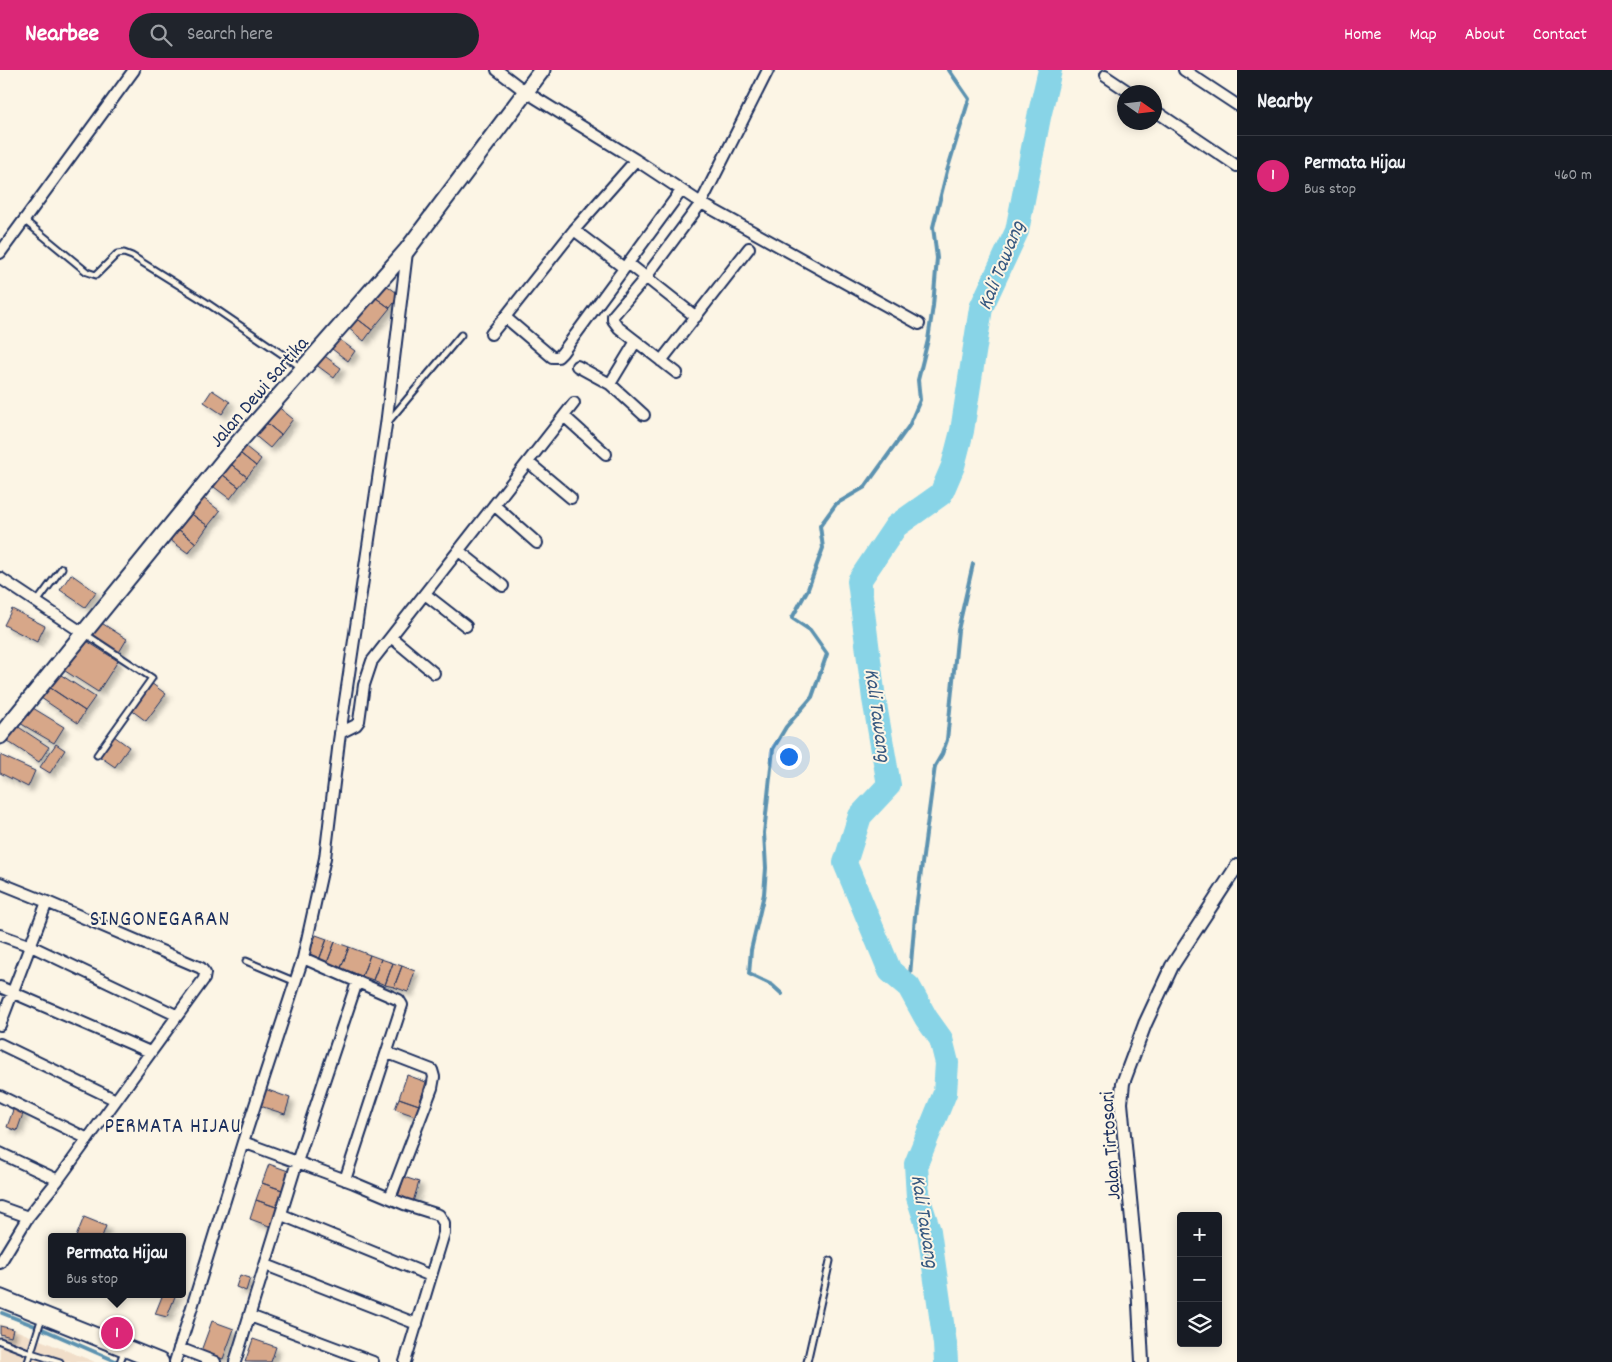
<!DOCTYPE html>
<meta charset="utf-8">
<style>
:root{--surface:#171b24;--page:#20242c;--text:#f1f3f6;--muted:#9ea1a6;--line:#363941;--accent:#db2777}
body{margin:0;font-family:Dekko,sans-serif;background:var(--page);color:var(--text)}
.controls{position:absolute;right:15px;bottom:15px;display:grid;overflow:hidden;border-radius:5px;box-shadow:0 2px 12px #0003}
.controls button{width:45px;height:45px;display:grid;place-items:center;padding:0;border:0;border-bottom:1px solid var(--line);background:var(--surface);color:var(--text);font:25px sans-serif}
.compass{position:absolute;left:1117px;top:15px;width:45px;height:45px;border-radius:50%;background:var(--surface);box-shadow:0 2px 12px #0003;rotate:104deg}
.you{position:absolute;left:788px;top:686px;width:18px;height:18px;margin:-12px;border:4px solid #fff;border-radius:50%;background:#1a73e8;box-shadow:0 0 0 8px #1a73e833}
.badge{display:grid;place-items:center;width:32px;height:32px;border-radius:50%;background:var(--accent);color:#fff;font-size:16px;font-weight:700}
.pin{position:absolute;translate:-50% -50%;border:2px solid #fff;box-shadow:0 1px 5px #0006}
.popup{position:absolute;left:48px;top:1163px;width:138px;height:65px;box-sizing:border-box;display:grid;place-content:center;border-radius:5px;background:var(--surface);filter:drop-shadow(0 1px 4px #0005);font-size:16px;white-space:nowrap;color:var(--muted)}
.popup b{font-size:19px;color:var(--text)}
.popup::after{content:'';position:absolute;left:50%;top:100%;margin-left:-10px;border:10px solid transparent;border-top-color:var(--surface)}
.list{margin:0;padding:0;list-style:none}
h2{display:flex;justify-content:space-between;align-items:center;height:65px;margin:0;padding:0 20px;font-size:21px}
h2 small{font-size:16px;font-weight:400;color:var(--muted)}
.list li{display:grid;grid-template-columns:32px 1fr auto;gap:15px;align-items:center;box-sizing:border-box;height:80px;padding:0 20px;border-top:1px solid var(--line)}
.list b{display:block;font-size:19px;white-space:nowrap}
.list p{margin:0;font-size:16px;white-space:nowrap;color:var(--muted)}
.list em{font-size:16px;font-style:normal;color:var(--muted)}
.icon{flex:none;width:28px;height:28px;fill:none;stroke:currentColor;stroke-width:2;stroke-linecap:round;stroke-linejoin:round}
.map{position:relative;flex:none;width:1237px;height:1292px;overflow:hidden}
header{display:flex;align-items:center;gap:30px;box-sizing:border-box;height:70px;padding:0 25px;background:var(--accent);color:#fff}
header strong{font-size:24px}
nav{display:flex;gap:28px;margin-inline-start:auto;font-size:18px}
.search{width:350px;height:45px;background:var(--page);display:flex;align-items:center;gap:12px;box-sizing:border-box;padding:0 18px;border-radius:28px;color:var(--muted);font-size:19px}
main{display:flex}
aside{flex:1;background:var(--surface)}
.map>svg:first-child{display:block}
.built{fill:#f1dec9}
.lines{fill:none;stroke-linecap:round;stroke-linejoin:round}
.stream{stroke:#5c92b0;stroke-width:4}
.river{stroke:#88d4e7;stroke-width:24}
.building{fill:#d7a789;stroke:#1b2f5e;filter:url(#shadow)}
.service-casing{stroke:#1b2f5e;stroke-width:9}
.minor-casing{stroke:#1b2f5e;stroke-width:14}
.tertiary-casing{stroke:#1b2f5e;stroke-width:16}
.secondary-casing{stroke:#1b2f5e;stroke-width:19}
.primary-casing{stroke:#1b2f5e;stroke-width:20}
.service{stroke:#fcf5e5;stroke-width:5}
.minor{stroke:#fcf5e5;stroke-width:10}
.tertiary{stroke:#fcf5e5;stroke-width:12}
.secondary{stroke:#fcf5e5;stroke-width:15}
.primary{stroke:#fcf5e5;stroke-width:16}
.labels{text-anchor:middle;stroke-width:4;stroke-linejoin:round;paint-order:stroke}
.street-label{font-size:20px;fill:#1b2f5e;stroke:#fcf5e5}
.water-label{font-size:21px;font-style:italic;fill:#365880;stroke:#fcf5e5}
.neighbourhood-label{font-size:21px;letter-spacing:1px;fill:#1b2f5e;stroke:#fcf5e5}
.quarter-label{font-size:22px;letter-spacing:1px;fill:#1b2f5e;stroke:#fcf5e5}
</style>
<header>
<strong>Nearbee</strong>
<div class="search"><svg class="icon" aria-label="search" viewBox="0 0 24 24"><circle cx="10" cy="10" r="6"/><path d="M15 15l6 6"/></svg>Search here</div>
<nav><a>Home</a><a>Map</a><a>About</a><a>Contact</a></nav>
</header>
<main>
<div class="map">
<svg width="1237" height="1292" viewBox="0 0 1237 1292">
<defs>
<filter id="shadow"><feDropShadow dx="4.5" dy="4.5" stdDeviation="2.5" flood-color="#0004"/></filter>
</defs>
<rect width="100%" height="100%" fill="#fcf5e5"/>
<filter id="ink" filterUnits="userSpaceOnUse"><feTurbulence type="fractalNoise" baseFrequency=".02" numOctaves="2"/><feDisplacementMap in="SourceGraphic" scale="10" xChannelSelector="R" yChannelSelector="G"/><feConvolveMatrix kernelMatrix="1 2 1 2 8 2 1 2 1" color-interpolation-filters="sRGB"/></filter>
<g filter="url(#ink)">
<!-- built -->
<path class="built" d="M0,1254L95,1292H0Z"/>
<g class="lines">
<!-- stream -->
<path class="stream" d="M909,917L915,846L935,696L942,684L947,670L958,560L973,494
M782,924L772,915L749,904L751,880L764,824L766,798L764,763L773,679L786,657L812,627L827,584L810,560L792,548L808,519L823,478L820,456L836,434L865,417L909,356L920,330L918,310L928,270L933,236L937,188L933,157L947,101L969,29L949,0
M2,1243L35,1256
M40,1258L118,1292"/>
<!-- river -->
<path class="river" d="M946,1292L945,1274L929,1161L918,1127L916,1094L945,1023L947,993L941,969L926,948L909,917L890,901L845,793L860,746L889,715L874,629L859,511L896,456L941,424L953,396L962,361L981,238L1017,161L1039,47L1050,0"/>
</g>
<!-- building -->
<path class="building" d="M382,212L400,225L390,238L372,225Z
M372,225L390,238L372,260L355,247Z
M355,247L372,260L364,271L347,257Z
M339,269L355,281L348,291L332,279Z
M322,284L341,298L334,308L315,294Z
M212,320L230,332L222,344L204,332Z
M276,335L293,349L281,365L264,351Z
M264,351L281,365L270,378L253,364Z
M241,373L261,389L256,396L236,380Z
M236,380L256,396L247,407L227,391Z
M227,391L247,407L239,417L219,402Z
M219,402L239,417L230,429L210,414Z
M198,424L220,441L208,456L186,440Z
M186,440L208,456L196,473L174,456Z
M174,456L196,473L188,483L166,467Z
M71,504L96,522L85,537L60,520Z
M12,539L45,556L37,572L4,555Z
M100,552L127,569L118,584L91,567Z
M82,568L118,591L98,622L62,599Z
M58,603L95,627L85,641L49,617Z
M151,613L166,624L146,651L131,640Z
M49,617L85,641L78,653L41,628Z
M28,635L64,657L54,673L18,652Z
M14,654L49,677L39,692L4,669Z
M114,666L129,677L115,697L99,686Z
M56,674L65,680L50,703L40,697Z
M0,685L35,701L28,717L0,703Z
M316,865L327,869L319,890L308,886Z
M327,869L335,872L327,893L319,890Z
M335,872L349,877L341,898L327,893Z
M349,877L370,885L362,906L341,898Z
M370,885L381,889L373,910L362,906Z
M381,889L393,893L385,915L373,910Z
M393,893L402,896L394,917L385,915Z
M402,896L415,901L408,922L394,917Z
M407,1005L426,1012L419,1035L399,1028Z
M265,1019L290,1028L285,1044L260,1036Z
M399,1028L419,1035L415,1046L395,1039Z
M14,1037L24,1041L17,1061L7,1057Z
M269,1094L291,1102L285,1121L262,1113Z
M404,1107L419,1112L412,1135L397,1131Z
M262,1113L285,1121L279,1138L256,1130Z
M256,1130L279,1138L272,1157L250,1149Z
M84,1147L106,1156L102,1167H76Z
M240,1205L250,1208L246,1221L236,1217Z
M163,1224H176L167,1247L155,1244Z
M212,1251L234,1259L223,1289L201,1281Z
M0,1256L13,1259L11,1267L0,1264Z
M253,1269L276,1277L271,1292H245Z"/>
<g class="lines">
<defs>
<path id="service" d="M24,150L87,202L96,205L117,184L124,183L132,186L204,231L301,297
M388,352L461,265
M37,532L62,498
M84,563L152,608L97,685
M246,891L296,912
M0,1271L31,1283L60,1292
M28,1292L42,1247
M120,1292L124,1281
M807,1292L830,1191"/>
<path id="minor" d="M497,0L526,22L636,90L701,133L919,254
M1184,0L1237,35
M1105,6L1129,22
M1154,40L1237,96
M636,90L574,160L505,247L552,287H558L562,283L681,121
M574,160L624,198
M0,183L134,0
M628,193L696,247
M491,264L505,247
M661,291L749,178
M577,296L610,314L644,345
M677,303L619,258L613,250V246L646,207L701,133L768,0
M610,314L636,271
M564,346L606,384
M528,392L571,428
M494,435L537,473
M459,481L503,516
M0,508L83,563
M425,524L466,556
M391,567L434,603
M340,663L356,655L359,651L364,615L372,591L574,333
M0,813L47,832L201,898L205,903L204,909L58,1110L28,1147L0,1193
M0,865L31,876L176,945
M303,888L325,788L339,671L386,355L407,182
M0,917L150,982
M0,955L47,832
M0,974L116,1030
M388,983L432,1000L434,1007L432,1018L390,1128
M0,1026L88,1069
M243,1072L354,1113L404,1134L439,1145L444,1153V1163L405,1292
M0,1083L58,1110
M0,1137L28,1147
M282,1145L431,1206
M266,1195L417,1254
M250,1246L373,1292
M179,1278L215,1292
M175,1292L243,1072L303,888L399,930L402,935L345,1110
M235,1292L297,1092L357,912"/>
<path id="tertiary" d="M1142,1292L1138,1214L1121,1033L1123,1013L1145,954L1172,896L1237,796"/>
<path id="secondary" d="M0,666L238,373L407,180L542,0"/>
<path id="primary" d="M0,1228L160,1292"/>
</defs>
<!-- service casing -->
<use href="#service" class="service-casing"/>
<!-- minor casing -->
<use href="#minor" class="minor-casing"/>
<!-- tertiary casing -->
<use href="#tertiary" class="tertiary-casing"/>
<!-- secondary casing -->
<use href="#secondary" class="secondary-casing"/>
<!-- primary casing -->
<use href="#primary" class="primary-casing"/>
<!-- service -->
<use href="#service" class="service"/>
<!-- minor -->
<use href="#minor" class="minor"/>
<!-- tertiary -->
<use href="#tertiary" class="tertiary"/>
<!-- secondary -->
<use href="#secondary" class="secondary"/>
<!-- primary -->
<use href="#primary" class="primary"/>
</g>
</g>
<g class="labels">
<!-- street labels -->
<g class="street-label">
<text transform="translate(258 321) rotate(-49)" y="7">Jalan Dewi Sartika</text>
<text transform="translate(1109 1076) rotate(-94)" y="7">Jalan Tirtosari</text>
</g>
<!-- water labels -->
<g class="water-label">
<text transform="translate(1000 195) rotate(-68)" y="7">Kali Tawang</text>
<text transform="translate(879 645) rotate(82)" y="7">Kali Tawang</text>
<text transform="translate(926 1151) rotate(81)" y="7">Kali Tawang</text>
</g>
<!-- neighbourhood labels -->
<g class="neighbourhood-label">
<text x="173" y="1062">PERMATA HIJAU</text>
</g>
<!-- quarter labels -->
<g class="quarter-label">
<text x="160" y="855">SINGONEGARAN</text>
</g>
</g>
</svg>
<div class="controls">
<button>+</button>
<button>−</button>
<button><svg class="icon" aria-label="layers" viewBox="0 0 24 24"><path d="M12 4l9 5-9 5-9-5zM3 14l9 5 9-5"/></svg></button>
</div>
<svg class="compass" viewBox="-18 -18 36 36"><path d="M0-13l5 13h-10z" fill="#e53935"/><path d="M0 13l5-13h-10z" fill="#9ea1a6"/></svg>
<div class="you"></div>
<div class="pin badge" style="left:117px;top:1263px">1</div>
<div class="popup"><b>Permata Hijau</b>Bus stop</div>
</div>
<aside>
<h2>Nearby<small></small></h2>
<ul class="list">
<li><span class="badge">1</span><div><b>Permata Hijau</b><p>Bus stop</p></div><em>460 m</em></li>
</ul>
</aside>
</main>
